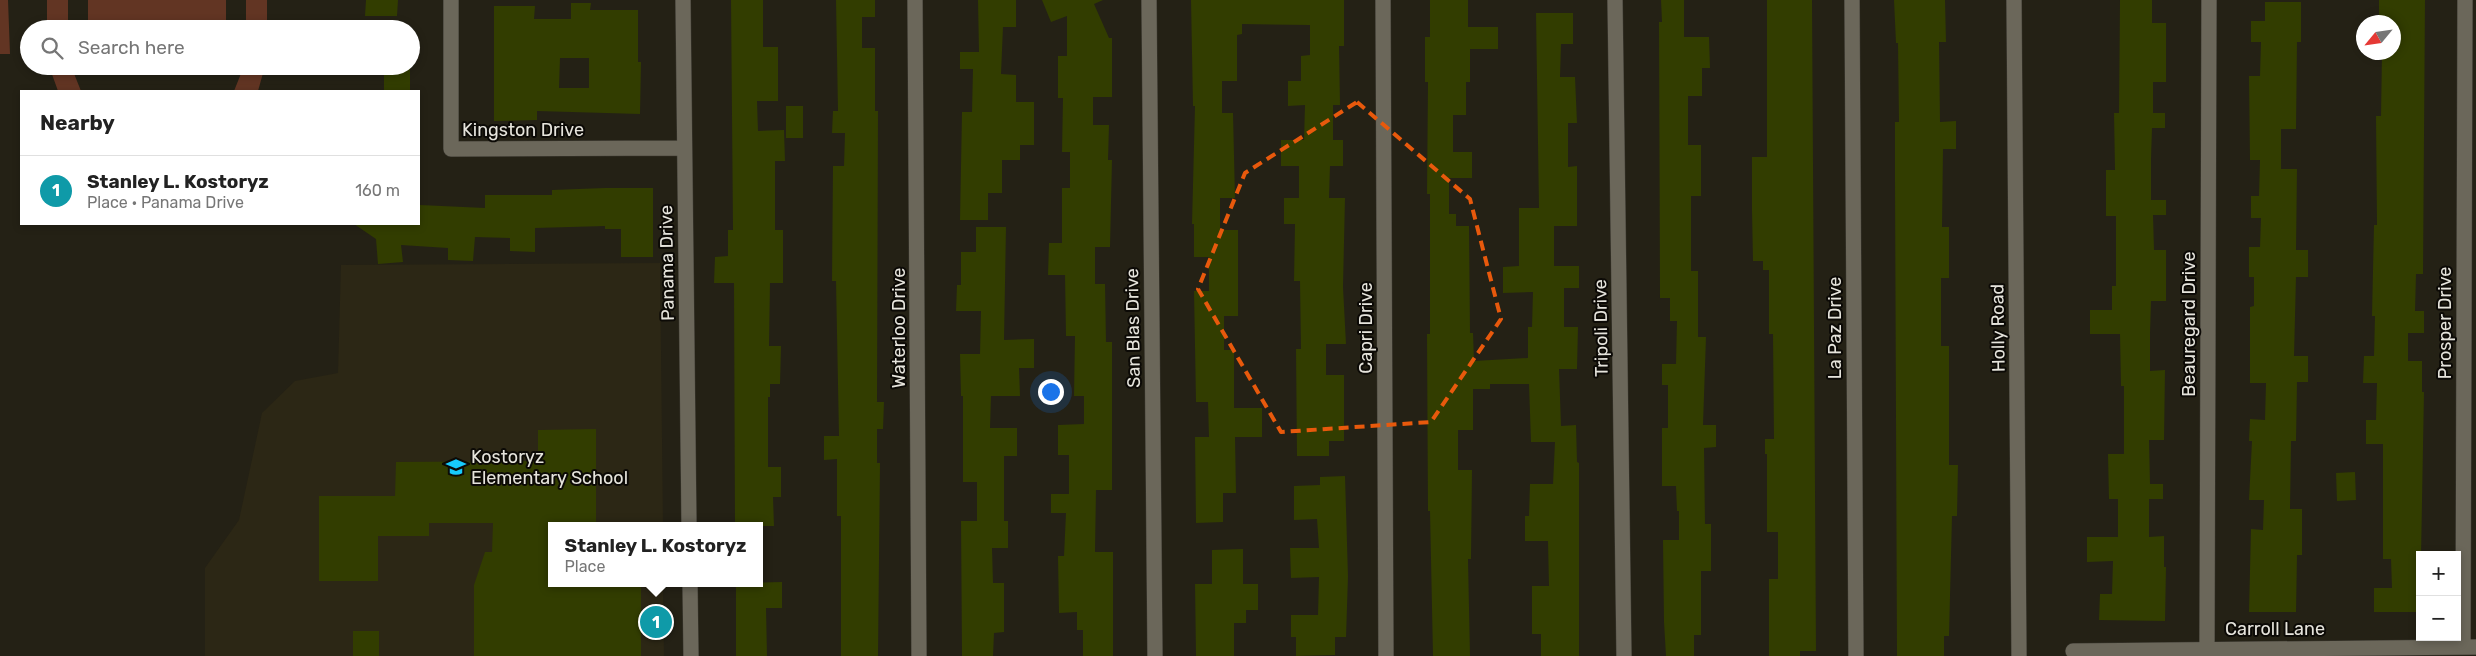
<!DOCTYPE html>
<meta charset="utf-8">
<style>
:root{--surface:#fff;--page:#f2f2f2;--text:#222;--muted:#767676;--line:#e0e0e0;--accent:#0f766e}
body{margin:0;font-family:Rubik,sans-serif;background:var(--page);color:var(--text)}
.controls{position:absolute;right:15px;bottom:15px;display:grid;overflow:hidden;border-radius:0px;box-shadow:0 2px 8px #0003}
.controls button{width:45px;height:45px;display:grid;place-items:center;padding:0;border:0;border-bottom:1px solid var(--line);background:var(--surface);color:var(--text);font:25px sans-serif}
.compass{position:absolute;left:2356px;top:15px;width:45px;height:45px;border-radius:50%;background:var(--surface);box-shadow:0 2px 8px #0003;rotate:241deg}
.you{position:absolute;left:1050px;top:391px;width:18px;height:18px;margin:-12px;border:4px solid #fff;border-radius:50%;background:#1a73e8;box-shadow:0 0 0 8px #1a73e833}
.badge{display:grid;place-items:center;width:32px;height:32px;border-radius:50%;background:var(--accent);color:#fff;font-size:16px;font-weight:700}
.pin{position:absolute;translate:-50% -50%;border:2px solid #fff;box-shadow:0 1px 5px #0006}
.popup{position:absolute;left:548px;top:522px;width:215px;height:65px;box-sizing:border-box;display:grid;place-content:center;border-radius:0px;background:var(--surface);filter:drop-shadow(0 1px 4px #0005);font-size:16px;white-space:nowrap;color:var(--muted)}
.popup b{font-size:19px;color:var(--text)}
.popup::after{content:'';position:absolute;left:50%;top:100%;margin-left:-10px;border:10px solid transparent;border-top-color:var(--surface)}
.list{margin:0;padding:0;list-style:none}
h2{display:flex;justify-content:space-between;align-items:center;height:65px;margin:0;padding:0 20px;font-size:21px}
h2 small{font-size:16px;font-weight:400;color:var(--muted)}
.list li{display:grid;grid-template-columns:32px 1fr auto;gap:15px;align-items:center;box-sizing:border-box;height:70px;padding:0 20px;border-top:1px solid var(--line)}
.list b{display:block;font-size:19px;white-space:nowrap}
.list p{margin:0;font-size:16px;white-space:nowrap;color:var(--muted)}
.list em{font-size:16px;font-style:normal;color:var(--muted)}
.icon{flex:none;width:28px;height:28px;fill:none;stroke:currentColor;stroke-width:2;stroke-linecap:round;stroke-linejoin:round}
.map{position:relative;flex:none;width:2476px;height:656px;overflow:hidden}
.search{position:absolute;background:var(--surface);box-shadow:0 2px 8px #0003;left:20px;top:20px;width:400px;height:55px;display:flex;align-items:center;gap:12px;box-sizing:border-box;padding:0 18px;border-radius:28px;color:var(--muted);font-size:19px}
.panel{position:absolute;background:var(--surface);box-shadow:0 2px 8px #0003;left:20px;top:90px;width:400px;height:135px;border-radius:0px}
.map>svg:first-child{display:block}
.built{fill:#2c2715}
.green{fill:#623523}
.building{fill:#323d00;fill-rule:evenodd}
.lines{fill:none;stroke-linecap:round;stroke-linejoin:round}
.minor-casing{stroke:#3d3a32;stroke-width:16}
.secondary-casing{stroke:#3d3a32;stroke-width:16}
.minor{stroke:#6b675a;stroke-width:15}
.secondary{stroke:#6b675a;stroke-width:15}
.marked{fill:none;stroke:#e8590c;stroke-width:4;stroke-dasharray:10 6;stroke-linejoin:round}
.labels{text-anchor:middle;stroke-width:4;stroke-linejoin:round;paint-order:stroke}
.street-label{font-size:18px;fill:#e6e4dc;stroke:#0c0a06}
.poi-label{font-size:18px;fill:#e6e4dc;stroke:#0c0a06;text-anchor:start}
</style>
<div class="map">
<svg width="2476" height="656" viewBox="0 0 2476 656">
<rect width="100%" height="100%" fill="#242115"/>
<!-- built -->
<path class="built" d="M660,263L663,526H552V583H663L664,656H205V568L239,520L262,413L295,381L338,373L341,265Z"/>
<!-- green -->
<path class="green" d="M0,0H8L10,54H0Z
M47,0H68V29H47Z
M88,0H226V29H88Z
M246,0H267V29H246Z
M49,66H71L81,91H58Z
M244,66H265L258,91H234Z"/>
<!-- building -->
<path class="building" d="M366,0H398L397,16H365Z
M731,0H763V47H778V101H757L758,131L784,130L785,161H775V230H783V283H770L769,346H781L780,384H770V397H768V467H781V497H773L774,526H735L734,283H714L715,257L728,256V230H733Z
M836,0H875V17H862V48H875V111H878L877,402H884L883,429H877V463H880L878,656H841V516H837V459L824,460V436H839L836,281H832L833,166H844L845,133H832L833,111H838Z
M978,0H1016V27H1003L1001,74L1016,75V102H1034V145H1020V160H1002V193H988V220H960L962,112H972L973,69H960V52H979Z
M1042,0H1103L1094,4L1109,38H1112V97H1093V125H1109L1108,160H1112L1110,247H1095V284H1105L1106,342H1112V490H1096L1095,552H1113V656H1083V630H1077V612L1059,613L1058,556H1064L1066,513H1051V494H1069V455H1058V425L1084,424V396H1074L1075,336H1066L1065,275H1048L1049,243H1062V188H1070V152H1062L1063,98H1058V56H1067V16L1051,22Z
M1191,0H1344V46H1339L1340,105H1333V140H1343V166H1330L1329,198H1345L1343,287L1346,344H1326V375H1344V441H1329V456H1297L1296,349H1301L1300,281H1294L1295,224H1284V198H1299V166H1281V140H1304L1305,105L1288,106V81H1301V56L1310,55V25L1242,24V34L1237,35V81H1222V113H1233L1235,198H1220V230H1238V316H1224V350H1234V408H1262V437H1235L1236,493H1223V522L1196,523L1195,437H1209L1208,402H1196L1194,291H1209V257H1194V224H1192L1195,106H1193Z
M1430,0H1468V27H1498V49H1470V82H1466V115H1453V152H1472V178H1449V214H1456V226H1469L1470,333H1473L1474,361L1528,358V327H1532L1533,292L1503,293V267L1519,266V208H1539L1536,13H1573V44H1561L1560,77H1575L1577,123H1568V167L1577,166V226H1554V266H1579V288H1564V327H1578L1577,369H1559L1561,426L1576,425L1577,462L1579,463V656H1541V634H1532V586H1549L1548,541H1525V516H1529L1530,484H1553L1555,442H1531L1529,384H1490V389H1473V430H1458V470H1472L1471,559H1468L1470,656H1433L1430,511H1428L1427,334H1430V194H1427L1428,82H1425V37H1430Z
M1661,0H1684V37H1709L1710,68H1702V96H1688V145H1701V196H1691V271H1698V337H1706L1703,425H1716V447L1704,448L1705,524H1711V571H1701V635H1694V656H1666L1664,622L1663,540H1679V511H1677L1676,486H1662V428H1668V385H1662V364H1676L1677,321H1670V298H1660L1659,22H1662Z
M1767,0H1812L1816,651H1800V656H1769V579H1778V532H1767V454H1765V439H1774L1773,334H1769V270H1763V261H1753L1752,211V157H1767Z
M1894,0H1945L1946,42H1939L1940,122L1956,121V149H1943L1942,227H1949V278H1941V346H1949V465H1958L1957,516H1952L1949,636H1944V656H1897L1895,181V122H1899L1898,43H1896Z
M2120,0H2152V23H2166V82H2153V113H2165V128H2152L2151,159V200H2166V215H2153L2154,250H2166V301H2151L2150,333V371L2165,370L2164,440H2149L2150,484H2163V499H2149V537L2164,536V567H2166L2165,621L2099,620L2100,594H2112L2113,561L2087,562V537H2118V499H2109L2108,454H2124V386H2121L2120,334H2090V310H2112V286H2116V216H2106V170H2115L2114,113H2119Z
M2379,0H2425L2423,274H2416L2415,311H2424V333H2408V361H2422V392H2424L2420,612H2374V588H2392L2391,559H2383V444H2366V420H2376L2377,383H2363L2364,356H2374L2375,316H2372L2374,225H2377L2376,116H2381L2382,53H2394V22H2379Z
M2265,2H2301V42H2297L2296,129H2281V169H2297L2296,250H2308V277H2296L2294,356H2308V382H2297L2296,441H2291L2290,509H2302V555H2297L2296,612H2249L2251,529L2263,530L2264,500H2249L2252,441H2249L2250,419L2265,420L2266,383H2250V307L2254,306V277H2249V247H2260L2261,218H2251V196H2259L2260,160H2250L2249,76H2260L2261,42H2251V21H2265Z
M571,3H591L590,10H638V62H641L640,114L537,111V120L494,121V6H535L534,19H571ZM560,58H589V88H559Z
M384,66H410V91H384Z
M786,106H803V138H786Z
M605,188H653V257H621V229H605V226L535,228V252L510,251V238L475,237L473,261L448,260V248L401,245L403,262L378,264L376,239L354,224H419L420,205L485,208V195H552V190Z
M976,227H1006L1004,340L1034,339V368H1019L1020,396H991L990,428H1017V456H1004V521H1008V548H992L993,583H1004V632L994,633L993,656H962L961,521H977V482H963V396H961L960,354H980L981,311H956L957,285H961V252H976Z
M596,429V526H552V583H641V656H474V585L485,552H492L493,523H429V536H378V581H319V496H395L396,462L538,461V430Z
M2355,472L2356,500L2337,501L2336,473Z
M1345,476L1348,576L1346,637H1335V655L1296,656V637H1291V615H1318L1319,577L1291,578L1290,548H1319L1317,519L1294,520V486L1320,485V477Z
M1243,549V584H1258V610H1246V623H1234V656H1196L1195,584H1212V550Z
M782,582V608H766L767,656H736V583Z
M353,631H379V656H353Z"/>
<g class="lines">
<defs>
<path id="minor" d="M451,0V149L684,148
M683,0L689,526
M915,0L919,656
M1149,0L1155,656
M1383,0L1386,656
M1615,0L1624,656
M1852,0L1856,656
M690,583L691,656
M2463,647L2465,0
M2207,648L2209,0
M2073,651L2476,647"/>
<path id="secondary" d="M2014,0L2019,656"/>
</defs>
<!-- minor casing -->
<use href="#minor" class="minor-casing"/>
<!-- secondary casing -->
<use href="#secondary" class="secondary-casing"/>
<!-- minor -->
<use href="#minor" class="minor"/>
<!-- secondary -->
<use href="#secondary" class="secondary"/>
</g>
<!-- marked area -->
<path class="marked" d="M1357,102L1470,199L1501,319L1431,422L1281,432L1198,289L1245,173Z"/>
<!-- icons -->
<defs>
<symbol id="school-bare" viewBox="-9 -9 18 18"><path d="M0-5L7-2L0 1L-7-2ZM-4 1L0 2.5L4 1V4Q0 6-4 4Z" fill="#17cafb" stroke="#0c0a06" stroke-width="2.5" paint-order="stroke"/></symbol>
</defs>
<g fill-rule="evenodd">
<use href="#school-bare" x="442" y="453" width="28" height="28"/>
</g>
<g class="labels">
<!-- street labels -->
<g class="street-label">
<text x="523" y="136">Kingston Drive</text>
<text transform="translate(667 263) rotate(-91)" y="6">Panama Drive</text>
<text transform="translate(2445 323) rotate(-90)" y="6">Prosper Drive</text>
<text transform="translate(2189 324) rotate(-90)" y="6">Beauregard Drive</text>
<text transform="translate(899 328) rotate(-90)" y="6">Waterloo Drive</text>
<text transform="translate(1133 328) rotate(-91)" y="6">San Blas Drive</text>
<text transform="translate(1366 328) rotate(-90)" y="6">Capri Drive</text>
<text transform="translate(1601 328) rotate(-91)" y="6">Tripoli Drive</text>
<text transform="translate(1835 328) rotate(-90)" y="6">La Paz Drive</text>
<text transform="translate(1998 328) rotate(-91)" y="6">Holly Road</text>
<text x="2275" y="635">Carroll Lane</text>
</g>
<!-- poi labels -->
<g class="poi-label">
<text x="471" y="463">Kostoryz<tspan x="471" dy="21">Elementary School</tspan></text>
</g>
</g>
</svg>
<div class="controls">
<button>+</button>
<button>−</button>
</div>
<svg class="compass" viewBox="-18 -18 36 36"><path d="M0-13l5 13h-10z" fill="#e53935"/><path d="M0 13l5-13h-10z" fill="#767676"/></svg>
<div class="you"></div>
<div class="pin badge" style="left:656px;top:622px;background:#0f9aa8">1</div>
<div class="popup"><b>Stanley L. Kostoryz</b>Place</div>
<div class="search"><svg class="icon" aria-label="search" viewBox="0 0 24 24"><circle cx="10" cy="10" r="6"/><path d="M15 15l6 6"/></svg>Search here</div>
<section class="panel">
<h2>Nearby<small></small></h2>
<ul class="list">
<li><span class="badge" style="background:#0f9aa8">1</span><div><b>Stanley L. Kostoryz</b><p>Place · Panama Drive</p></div><em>160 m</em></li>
</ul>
</section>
</div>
